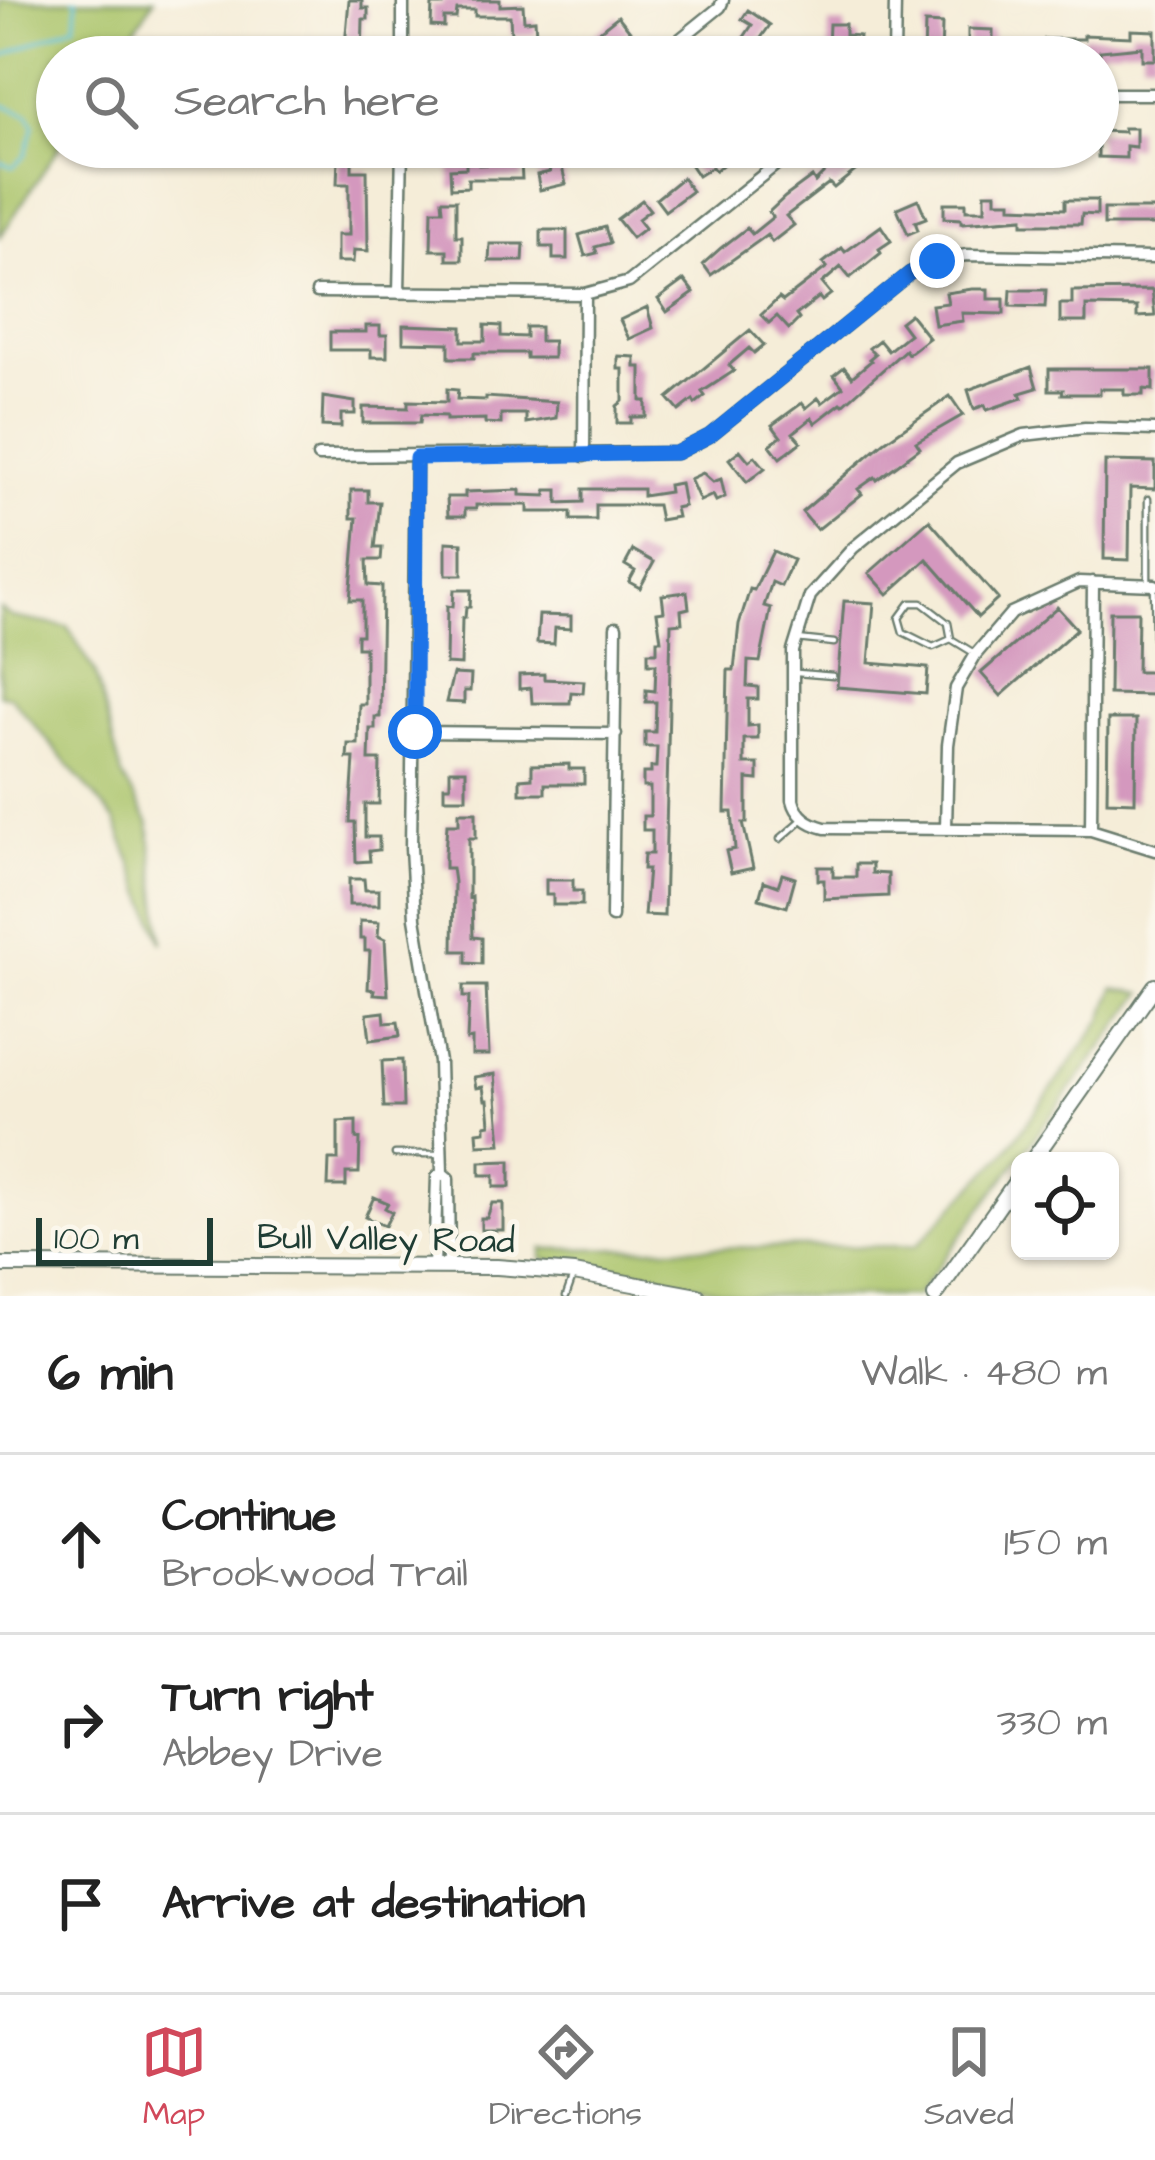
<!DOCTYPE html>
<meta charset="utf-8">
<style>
:root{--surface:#fff;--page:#f2f2f2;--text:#222;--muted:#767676;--line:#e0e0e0;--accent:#d1495b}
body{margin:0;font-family:"Architects Daughter",sans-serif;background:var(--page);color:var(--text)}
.controls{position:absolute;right:36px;bottom:36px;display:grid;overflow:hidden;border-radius:18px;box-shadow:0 3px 9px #0004}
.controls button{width:108px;height:108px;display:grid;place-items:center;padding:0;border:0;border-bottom:3px solid var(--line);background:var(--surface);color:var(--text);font:60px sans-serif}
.scale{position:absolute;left:36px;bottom:30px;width:177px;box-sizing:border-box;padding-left:12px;border:6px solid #1f3d34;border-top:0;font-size:33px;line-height:42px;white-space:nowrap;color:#1f3d34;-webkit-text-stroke:9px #fbf7ec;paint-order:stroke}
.stop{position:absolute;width:36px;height:36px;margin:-27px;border:9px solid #1a73e8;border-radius:50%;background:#fff}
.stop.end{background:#1a73e8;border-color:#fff;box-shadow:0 3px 12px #0008}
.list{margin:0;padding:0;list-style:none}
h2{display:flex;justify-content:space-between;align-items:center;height:156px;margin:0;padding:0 48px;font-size:51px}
h2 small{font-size:39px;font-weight:400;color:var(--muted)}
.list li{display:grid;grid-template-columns:78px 1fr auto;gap:36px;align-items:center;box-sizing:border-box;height:180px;padding:0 48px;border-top:3px solid var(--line)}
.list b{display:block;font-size:45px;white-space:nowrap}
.list p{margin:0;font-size:39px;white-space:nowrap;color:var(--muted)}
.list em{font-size:39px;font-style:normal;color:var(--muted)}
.icon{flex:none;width:66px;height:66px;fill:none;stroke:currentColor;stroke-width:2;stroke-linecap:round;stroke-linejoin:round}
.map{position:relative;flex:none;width:1155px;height:1296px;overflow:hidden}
.search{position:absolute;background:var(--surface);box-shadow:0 3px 9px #0004;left:36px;right:36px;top:36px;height:132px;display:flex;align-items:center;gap:30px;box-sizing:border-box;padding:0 42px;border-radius:66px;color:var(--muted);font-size:45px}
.sheet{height:696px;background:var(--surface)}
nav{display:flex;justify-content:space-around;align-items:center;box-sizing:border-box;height:168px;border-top:3px solid var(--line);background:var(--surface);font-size:33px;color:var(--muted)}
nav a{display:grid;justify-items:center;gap:6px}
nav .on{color:var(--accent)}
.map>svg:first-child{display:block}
.green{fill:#aac46a;stroke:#64804f;stroke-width:3}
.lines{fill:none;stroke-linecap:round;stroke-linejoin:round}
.stream{stroke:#5ac0d7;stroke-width:3}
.building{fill:#d498be}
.service-casing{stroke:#6a7b6d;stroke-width:9}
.minor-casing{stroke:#6a7b6d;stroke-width:15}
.tertiary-casing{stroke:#6a7b6d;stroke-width:18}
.service{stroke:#fff;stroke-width:4.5}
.minor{stroke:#fff;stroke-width:10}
.tertiary{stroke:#fff;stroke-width:14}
.route{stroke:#1a73e8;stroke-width:15}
.labels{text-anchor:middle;stroke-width:10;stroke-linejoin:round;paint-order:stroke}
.street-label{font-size:36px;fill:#1f3d34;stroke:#fbf7ec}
</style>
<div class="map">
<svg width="1155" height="1296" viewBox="0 0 1155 1296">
<rect width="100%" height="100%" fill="#fbf7ec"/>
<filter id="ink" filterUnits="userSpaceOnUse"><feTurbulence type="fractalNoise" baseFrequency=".00833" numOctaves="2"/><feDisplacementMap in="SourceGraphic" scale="24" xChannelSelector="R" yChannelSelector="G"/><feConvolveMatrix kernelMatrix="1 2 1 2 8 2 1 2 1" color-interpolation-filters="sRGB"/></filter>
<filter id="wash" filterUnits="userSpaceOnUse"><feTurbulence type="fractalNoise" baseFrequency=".004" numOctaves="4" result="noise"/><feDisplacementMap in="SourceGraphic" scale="48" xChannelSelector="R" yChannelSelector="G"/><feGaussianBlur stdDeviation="2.7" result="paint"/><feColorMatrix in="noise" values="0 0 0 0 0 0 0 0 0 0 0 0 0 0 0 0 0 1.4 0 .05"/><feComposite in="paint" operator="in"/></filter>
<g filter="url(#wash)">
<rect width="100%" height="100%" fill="#f5edd8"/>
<!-- green -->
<path class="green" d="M0,0H154L117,57H57L59,147L0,237Z
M0,609L11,617L68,627L95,672L122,776L149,823L163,943L115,820L10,696L0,695Z
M1114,988L1143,993L916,1296H741L648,1273L542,1259V1249L916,1246L1004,1154L1103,1019Z"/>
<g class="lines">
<!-- stream -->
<path class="stream" d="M0,57L75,25L77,1L74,0
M0,104L28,114L34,126L25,156L13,167L0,162"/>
</g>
<g id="blocks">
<!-- building -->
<path class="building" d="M349,0H362V8H368V19H363L362,57H344Z
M443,0H500V6L523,5L524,21L535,20L536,34L511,35L510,16H475V10H457L456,18H444V27L431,26L432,5H443Z
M748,10L770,25L756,45L744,37L752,25L742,19Z
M618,16L630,31L605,51L593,36Z
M925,23L942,24L941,57H924Z
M829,24H845V35L859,36L858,50L828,49Z
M968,29L993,30V44L1045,45V39H1084V35L1131,37V30L1155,31V60H1142V47L1100,51V57H978L979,45H968Z
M1123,128H1136V147L1126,146V158L1098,157V131L1124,132Z
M727,147H744L715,171L712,167L698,176L690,164L707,153L711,158Z
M850,147H885L890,155L870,169L865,163L834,188L829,183L786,216L794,225L772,242L767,235L711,275L703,264L721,248L747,228L752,234L773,217L769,212L785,197L812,177L815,182Z
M559,155L566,184L540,190L537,175L550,172L546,158Z
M338,159L352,160V171H367L368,251L354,250L353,262H337V235H349V184H337Z
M479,162V165L521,163L522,179H468V187L451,188L450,169L466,168V163Z
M682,178L692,191L665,211L656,199Z
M985,193H996V201H1011V207L1065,209V200H1097V215L1082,214L1081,224H1023V218L961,223V219L944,218V203H966V210H985Z
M918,199L926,218L915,222L918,230L908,234L897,208Z
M442,200H456V236H462V260H447V250H431L432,210H443Z
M642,200L650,210L638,219L645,228L632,238L617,219Z
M1104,209H1155V225H1104Z
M881,226L891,241L879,249L881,253L850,278L841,267L822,283L831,294L822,301L819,297L796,315L799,319L789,329L777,316L769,323L761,315L779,298L783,301L827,267L823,263L842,248L845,252Z
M605,227L610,243L595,247L597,253L585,256L579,235Z
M541,230H567V259H553V247H541Z
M490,244H524L523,261H489Z
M684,280L694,293L667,312L658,299Z
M972,289H988V299H1004V314L962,313L963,321L935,325L932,305L948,303L946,293Z
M1011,290H1046L1045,307L1010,306Z
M1152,290L1155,316L1137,317V307L1086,306V322H1060V304H1072V291Z
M647,307L653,328L629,339L620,320Z
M910,314L929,338L908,354L905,350L843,405L841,403L815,423L812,418L793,433L801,442L780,458L770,445L781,437L772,425L802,403L806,408L818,398L822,403L843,387L834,375L844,367L852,377L871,361L869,359L875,354L869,348L879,340L888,351L909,334L900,322Z
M403,325L462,327V341H485V325L501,326V336L526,337V327H540V341H553V358H526V353H474V358H449V343L403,342Z
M366,326H380V335H387V357H371V350H330V332H366Z
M750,330L764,345L754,353L749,348L729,365L734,371L702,392L705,396L695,404L693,400L679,411L668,398Z
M618,356L635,357V367H641V401H646V417H631V423H617V406L623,401V369H618Z
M1031,367L1037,388L1020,393L1022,398L987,410L985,405L974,409L968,390Z
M1049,369H1153V390L1143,389V395H1124V389H1100V394H1062L1063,390H1049Z
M447,389L458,390L457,399L486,400V397L557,402L556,418L526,423V414H501V424L485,423V419L446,420V416L421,415L420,423H363V407L408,408V401L447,402Z
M950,396L963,415L916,442L920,448L877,480L875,477L858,489L862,494L817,530L802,512L884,442Z
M323,397L355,402V414H341V427L322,426Z
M740,450L749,461L755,456L765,468L747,482L729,459Z
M1105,461L1155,462V489L1130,488L1129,560L1104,559Z
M703,473L713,482L721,479L725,497L716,501L713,495L700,501L690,479Z
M680,483L684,506L675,508L677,517L660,520L657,505H596V520H571V512H528V505H476V509H465V516H448L447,497H465V492L520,490V495L546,496V490H558V503L583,502V489H643V496L669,492L668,485Z
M351,490H368V502H380L375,548H382L381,560H367L368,585L382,586L380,717H375V729H370L369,760H380L379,804H365V837H379V850L369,851L370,861L356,862L355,822H350L354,758H347L348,744H358L359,704H365V647H357V635H362V600H350L357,518H351Z
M929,520L998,599L978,617L927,559L888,594L869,573Z
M446,542L462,543V575H446Z
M633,550L654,562L640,588L629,582L635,571L625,565Z
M773,551L793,560L781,586L772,582L764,606L771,608L760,662L748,661L747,686L758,687V699H748V726L758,725V739H744V764H758V780L747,779V823H743L753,868L731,873L726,851L735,849L732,812H725L728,670H734L739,624L750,589L754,590Z
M454,590H471L470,607H466L465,618H462L461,665L446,664L447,606L453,607Z
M687,592L689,608L681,610L682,623L671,624L664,916L644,915L648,869H643L644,854H652V830H643V816H650V787H643V773H651V767H656L657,747H645V732H655L656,702H646V690L655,691L656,664H648V652H657V640H661L657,612L664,611L662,595Z
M844,601L874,603L869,663L928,668L926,694L837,687Z
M1057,607L1077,629L1001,696L981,673Z
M1110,612H1138L1137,672H1155V695L1109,694Z
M539,615L571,616V629L555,628L554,644L537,643Z
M453,674L471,675L470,691H464V703L446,702Z
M544,674V679L584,681L583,693L571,692L570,703H532L531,688L519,689V675Z
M1108,719H1136L1135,802L1107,801Z
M569,764V769H584V784H545V793H520V779L532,778V765Z
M450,770H466V798H444V786H450Z
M459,812H476V838H469V898L472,897L473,937L482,938V964L466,963V951H453L454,882L452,868H445V854L447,824H459Z
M856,864H872V873L888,874V896L824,899V880H818V867H833V877H856Z
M782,874L795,878L787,907L759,899L764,881L778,886Z
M349,879H364L365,890H379V905H349Z
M546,880H573V891H582V905H553V895H546Z
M360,921L379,922L378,936L385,939L388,995L374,994L375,990L368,989L370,951H365V939H360Z
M463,986H486L489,1055H472V1039L467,1040L469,997H463Z
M384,1012L385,1023L398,1022L400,1036L370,1040L367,1014Z
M402,1060L403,1107H384L382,1061Z
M495,1074L501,1144L478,1145L477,1132L485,1131V1125L490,1124L488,1100H485L483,1087L476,1088L474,1077Z
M356,1121V1139H360L359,1173H346V1186H328L329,1160H338V1122Z
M510,1161V1187H494V1175H480V1162Z
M374,1197L388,1203L385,1208L392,1212L385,1226L365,1217Z
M492,1203H503V1230H481V1218H487Z"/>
</g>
</g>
<g filter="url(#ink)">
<use href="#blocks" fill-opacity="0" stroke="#6a7b6d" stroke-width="3"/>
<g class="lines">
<defs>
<path id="service" d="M1148,584V499
M1154,585L1155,639
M797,639L834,643
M951,639L933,647L903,632L899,618L910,603H922L948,623L951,639L974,653
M797,673L833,676
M780,839L804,818
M395,1154H442
M566,1296L572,1279"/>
<path id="minor" d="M403,57V0
M658,57L720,7L723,0
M894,57L895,0
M1098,94H1155
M317,292L585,294L629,282L798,147
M399,293L402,147
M1155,430L1085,428L1024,435L957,463L853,548L810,596L793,651V800C797,817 810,824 825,828L1091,830L1155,850
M318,456L676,453L709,436L910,273L937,261L966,255L1155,258
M584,456L585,294
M416,458L411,848L415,918L439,1062L442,1173L437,1177L434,1266
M415,732L616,734
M946,828L948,745L956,688L976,654L1011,613L1079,582L1155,585
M1091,830L1093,582
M612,917L616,627
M442,1173L448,1178L449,1266"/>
<path id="tertiary" d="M1032,1161L1155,986
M0,1265L497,1267L574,1273L698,1296
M935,1296L1020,1176"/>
</defs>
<!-- service casing -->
<use href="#service" class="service-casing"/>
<!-- minor casing -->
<use href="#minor" class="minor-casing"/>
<!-- tertiary casing -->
<use href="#tertiary" class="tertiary-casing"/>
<!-- service -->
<use href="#service" class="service"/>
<!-- minor -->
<use href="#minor" class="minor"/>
<!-- tertiary -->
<use href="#tertiary" class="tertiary"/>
</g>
</g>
<g class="lines" filter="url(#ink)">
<!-- route -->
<path class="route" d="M415,732L416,458L676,453L709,436L910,273L937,261"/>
</g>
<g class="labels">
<!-- street labels -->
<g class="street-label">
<text transform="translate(386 1237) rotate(1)" y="13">Bull Valley Road</text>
</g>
</g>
</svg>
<div class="controls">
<button><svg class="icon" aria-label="locate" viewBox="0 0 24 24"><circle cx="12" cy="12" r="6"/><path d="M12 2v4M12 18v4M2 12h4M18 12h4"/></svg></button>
</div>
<div class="scale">100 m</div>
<div class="stop" style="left:415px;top:732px"></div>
<div class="stop end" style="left:937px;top:261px"></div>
<div class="search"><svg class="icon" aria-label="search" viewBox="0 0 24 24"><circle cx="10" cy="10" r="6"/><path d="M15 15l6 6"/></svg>Search here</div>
</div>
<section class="sheet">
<h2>6 min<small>Walk · 480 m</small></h2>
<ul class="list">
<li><svg class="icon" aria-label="ahead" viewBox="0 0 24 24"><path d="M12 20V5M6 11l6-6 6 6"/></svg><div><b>Continue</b><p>Brookwood Trail</p></div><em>150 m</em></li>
<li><svg class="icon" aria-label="right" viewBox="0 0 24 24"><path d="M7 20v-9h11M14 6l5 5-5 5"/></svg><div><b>Turn right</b><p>Abbey Drive</p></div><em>330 m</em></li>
<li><svg class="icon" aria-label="arrive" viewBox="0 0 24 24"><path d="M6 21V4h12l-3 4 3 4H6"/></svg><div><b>Arrive at destination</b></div></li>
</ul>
</section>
<nav>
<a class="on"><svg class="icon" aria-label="map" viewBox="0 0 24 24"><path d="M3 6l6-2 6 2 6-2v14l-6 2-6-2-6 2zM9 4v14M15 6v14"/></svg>Map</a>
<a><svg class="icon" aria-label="directions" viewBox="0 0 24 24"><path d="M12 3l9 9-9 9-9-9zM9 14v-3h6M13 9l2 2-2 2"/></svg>Directions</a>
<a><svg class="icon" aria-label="saved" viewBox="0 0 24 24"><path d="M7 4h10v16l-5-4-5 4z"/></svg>Saved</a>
</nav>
